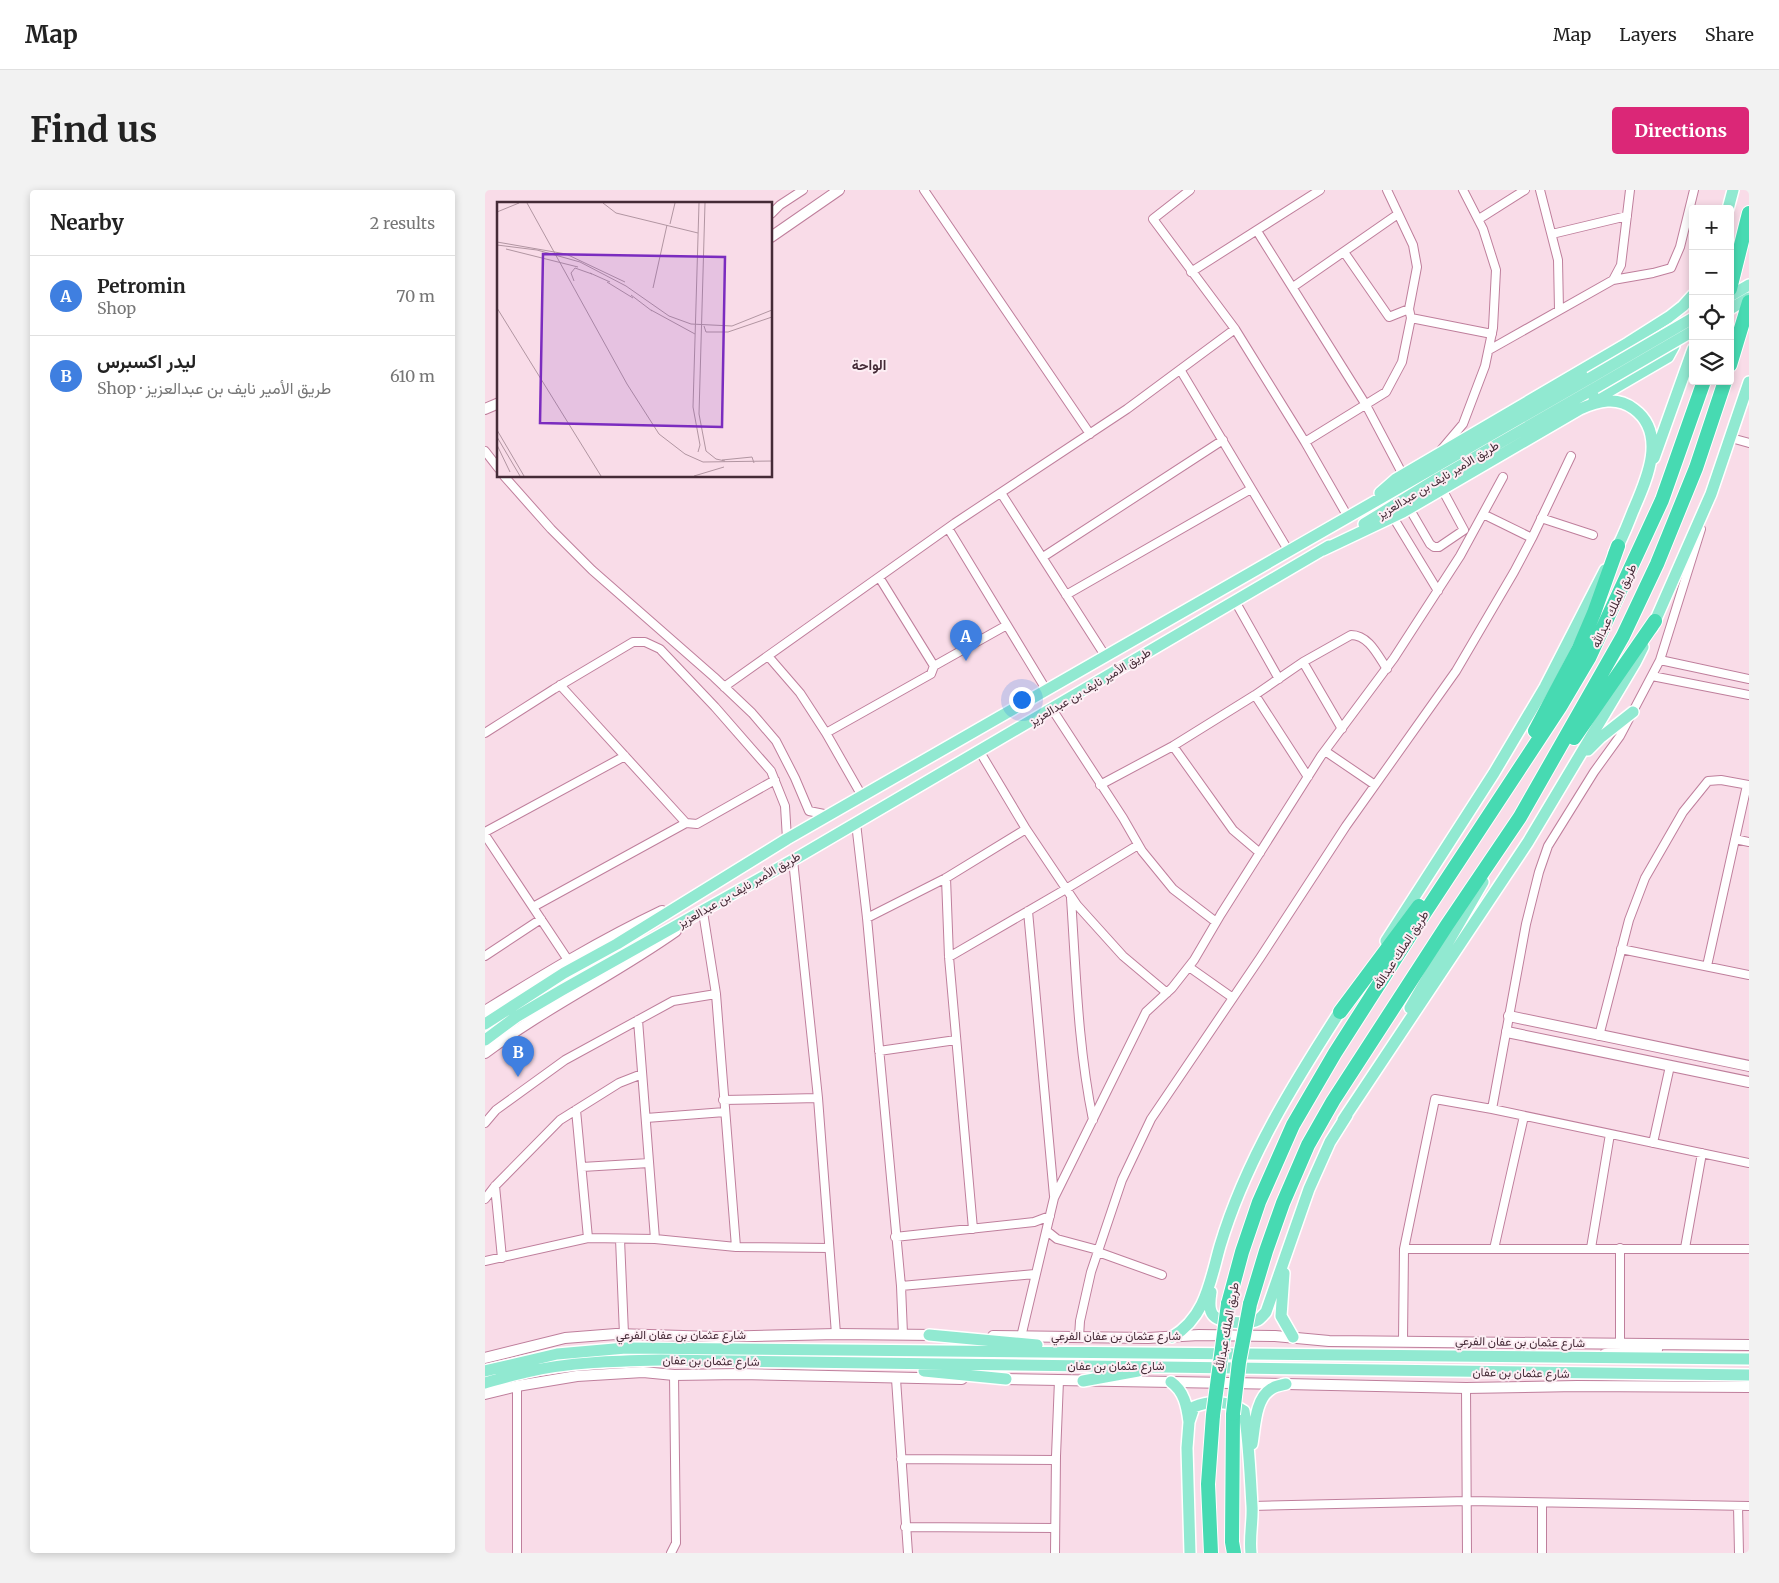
<!DOCTYPE html>
<meta charset="utf-8">
<style>
:root{--surface:#fff;--page:#f2f2f2;--text:#222;--muted:#767676;--line:#e0e0e0;--accent:#db2777}
body{margin:0;font-family:Merriweather,Vazirmatn,serif;background:var(--page);color:var(--text)}
.controls{position:absolute;right:15px;top:15px;display:grid;overflow:hidden;border-radius:5px;box-shadow:0 2px 8px #0003}
.controls button{width:45px;height:45px;display:grid;place-items:center;padding:0;border:0;border-bottom:1px solid var(--line);background:var(--surface);color:var(--text);font:25px sans-serif}
.you{position:absolute;left:536px;top:509px;width:18px;height:18px;margin:-12px;border:4px solid #fff;border-radius:50%;background:#1a73e8;box-shadow:0 0 0 8px #1a73e833}
.badge{display:grid;place-items:center;width:32px;height:32px;border-radius:50%;background:var(--accent);color:#fff;font-size:16px;font-weight:700}
.pin{position:absolute;translate:-50% -41px;filter:drop-shadow(0 1px 2px #0008)}
.pin::after{content:'';position:absolute;top:26px;width:18px;height:15px;background:inherit;clip-path:polygon(0 0,100% 0,50% 100%)}
.list{margin:0;padding:0;list-style:none}
h2{display:flex;justify-content:space-between;align-items:center;height:65px;margin:0;padding:0 20px;font-size:21px}
h2 small{font-size:16px;font-weight:400;color:var(--muted)}
.list li{display:grid;grid-template-columns:32px 1fr auto;gap:15px;align-items:center;box-sizing:border-box;height:80px;padding:0 20px;border-top:1px solid var(--line)}
.list b{display:block;font-size:19px;white-space:nowrap}
.list p{margin:0;font-size:16px;white-space:nowrap;color:var(--muted)}
.list em{font-size:16px;font-style:normal;color:var(--muted)}
.icon{flex:none;width:28px;height:28px;fill:none;stroke:currentColor;stroke-width:2;stroke-linecap:round;stroke-linejoin:round}
.map{position:relative;flex:none;width:1264px;height:1363px;overflow:hidden;border-radius:5px}
header{display:flex;align-items:center;gap:30px;box-sizing:border-box;height:70px;padding:0 25px;background:var(--surface);border-bottom:1px solid var(--line)}
header strong{font-size:24px}
nav{display:flex;gap:28px;margin-inline-start:auto;font-size:18px}
.intro{display:flex;align-items:center;justify-content:space-between;box-sizing:border-box;height:120px;padding:0 30px}
h1{margin:0;font-size:35px}
.button{padding:12px 22px;border-radius:5px;background:var(--accent);color:#fff;font-size:18px;font-weight:700}
main{display:flex;gap:30px;padding:0 30px}
aside{flex:1;background:var(--surface);border-radius:5px;box-shadow:0 2px 8px #0003}
.map>svg:first-child{display:block}
.lines{fill:none;stroke-linecap:round;stroke-linejoin:round}
.street-casing{stroke:#bf7f9c;stroke-width:10}
.secondary-casing{stroke:#bf7f9c;stroke-width:12}
.primary-casing{stroke:#fff;stroke-width:14}
.highway-casing{stroke:#fff;stroke-width:16}
.street{stroke:#fff;stroke-width:8}
.secondary{stroke:#fff;stroke-width:10}
.primary{stroke:#91e9d1;stroke-width:11}
.highway{stroke:#47dab2;stroke-width:14}
.primary-bridge-casing{stroke:#fff;stroke-width:14;stroke-linecap:butt}
.highway-bridge-casing{stroke:#fff;stroke-width:16;stroke-linecap:butt}
.primary-bridge{stroke:#91e9d1;stroke-width:11}
.highway-bridge{stroke:#47dab2;stroke-width:14}
.labels{text-anchor:middle;stroke-width:4;stroke-linejoin:round;paint-order:stroke}
.street-label{font-size:12px;fill:#452b37;stroke:#fdeef4}
.neighbourhood-label{font-size:14px;font-weight:bold;fill:#452b37;stroke:#fdeef4}
.inset-road{fill:none;stroke:#b195a1;stroke-width:1}
.view{fill:#7b2cbf;fill-opacity:0.15;stroke:#7b2cbf;stroke-width:2.5}
.inset-edge{fill:none;stroke:#452b37;stroke-width:2.5}
</style>
<header>
<strong>Map</strong>
<nav><a>Map</a><a>Layers</a><a>Share</a></nav>
</header>
<div class="intro"><h1>Find us</h1><a class="button">Directions</a></div>
<main>
<aside>
<h2>Nearby<small>2 results</small></h2>
<ul class="list">
<li><span class="badge" style="background:#3f7fe0">A</span><div><b>Petromin</b><p>Shop</p></div><em>70 m</em></li>
<li><span class="badge" style="background:#3f7fe0">B</span><div><b>ليدر اكسبرس</b><p>Shop · طريق الأمير نايف بن عبدالعزيز</p></div><em>610 m</em></li>
</ul>
</aside>
<div class="map">
<svg width="1264" height="1363" viewBox="0 0 1264 1363">
<rect width="100%" height="100%" fill="#f9dce8"/>
<g class="lines">
<defs>
<path id="street" d="M439,0L605,244
M705,0L668,29L750,139L820,252L863,327
M1055,0L1073,70L1074,120
M286,24L295,15L318,0
M994,29L1040,0
M772,41L881,215L918,285
M1067,44L1142,26
M859,62L904,127L924,119
M706,82L835,0
M1128,90L1168,83L1186,78L1195,57L1209,0
M808,97L913,24
M926,128L1007,144
M1004,160L1128,90L1136,75L1145,0
M696,181L803,360
M1246,248L1264,253
M820,252L901,202L917,172L926,128L924,119L932,77L928,55L902,0
M956,260L978,234L1000,176L1008,138L1011,80L998,39L978,0
M0,261L14,279
M19,286L66,339L107,380L229,487L267,523L291,551L310,588L324,621L344,625
M516,303L621,467
M924,318L945,354L949,357H954L979,340L957,299
M998,324L1047,348
M908,327L953,401
M1056,328L1108,345
M463,338L562,501
M1216,339L1175,470L1264,489
M558,367L738,250
M394,387L449,476
M581,405L766,299
M750,411L794,489
M283,466L315,503L341,543L377,606
M818,472L857,539
M1167,486L1264,505
M75,495L201,633L212,634L290,590
M239,497L470,333L642,219L750,139
M770,505L823,587
M567,519L638,628L657,661L688,699L731,732
M0,543L69,499L148,452H160L175,459L230,517L286,581L300,616L302,649
M341,543L446,484L449,476L522,435
M688,556L748,640L775,663
M840,561L890,595
M495,562L541,639L592,715L638,766L682,803
M615,595L688,556L770,505L818,472L866,445C884,445 893,466 902,479
M371,633L382,728L416,1096L418,1144
M0,642L140,566
M0,645L83,770
M1250,649L1264,652
M308,670L333,908L351,1144
M461,688L464,767L488,1039
M586,708C591,783 593,857 608,930
M48,717L201,633
M543,721L569,1006
M218,722L231,804L251,1057
M382,728L461,688L541,639
M1136,759L1264,785
M0,766L56,729
M464,767L581,699L653,655
M1222,776L1262,595
M704,777L748,808
M153,830L170,1049
M1114,846L1144,730L1160,688L1198,622L1223,591L1236,590L1264,595
M394,861L471,850
M238,910L333,908
M1007,919L1041,734L1054,682L1063,656L1109,582L1135,546L1175,470
M91,920L103,1048
M161,928L240,922
M0,933L11,920L80,870L188,811L231,804
M1168,953L1185,876
M97,977L164,973
M10,996L17,1068
M0,1009L10,996L75,930L134,893L157,884
M562,1041L572,1049L613,1060
M410,1047L549,1032L565,1026
M135,1049L139,1144
M1106,1058L1125,944
M1135,1058V1153
M1200,1058L1217,963
M919,1059H1264
M1009,1059L1039,926
M613,1062L677,1085
M0,1071L103,1048L170,1049L251,1057L344,1058
M416,1096L550,1084
M536,1147L569,1008L661,822L687,798L709,770L736,724L836,566L909,468L975,366L1018,287
M594,1147L595,1131L606,1082L637,990L666,929L775,768L861,636L971,481L1029,382L1047,348L1086,266
M918,1151L919,1059L950,909L1007,919L1264,973
M411,1189L423,1363
M981,1198L982,1363
M416,1269L571,1270
M1057,1313V1363
M767,1316L983,1311L1264,1316
M1253,1316L1254,1363
M420,1337L570,1338
M32,1363V1196
M186,1363L191,1353L189,1185
M570,1363L571,1266L574,1190"/>
<path id="secondary" d="M286,47L354,0
M0,219L14,213
M0,821C58,785 116,750 177,721
M1024,826L1264,876
M1022,842L1264,892
M0,863C61,817 129,785 191,741
M508,1146L663,1148L714,1145L790,1146L844,1151L1264,1155
M1120,1164L1172,1160
M0,1168L80,1148L131,1144L231,1147L351,1144L451,1145
M514,1189L801,1194L981,1198L1092,1196L1264,1197
M0,1204L32,1196L92,1186L158,1182L189,1185L255,1184L477,1189"/>
<path id="primary" d="M1243,19L1248,0
M1245,106L1264,95
M1245,119L1264,108
M1109,210L1183,167L1189,156L1188,146
M1169,268L1208,159
M895,303L911,289L1143,153L1184,127L1198,116L1208,105
M879,334L952,289L1110,198
M838,360L918,322L1095,219C1113,211 1132,206 1149,219C1183,244 1161,291 1148,321C1142,336 1137,350 1129,363
M1167,438L1226,304L1264,192
M1103,560L1115,548L1148,522
M901,751L1009,583L1060,497L1120,380
M925,818L998,692
M0,834L79,783L132,754L302,649L1105,188
M0,850L31,827L77,800L308,670L844,356
M858,930L1043,652L1150,473L1158,457
M799,1083L796,1126L808,1147
M726,1102C725,1109 723,1119 728,1125C734,1133 764,1135 773,1130C776,1128 779,1124 781,1122L824,999L845,952L862,925
M444,1145L552,1155
M687,1147C721,1127 725,1091 735,1056C761,969 810,891 859,815
M0,1181L72,1164L141,1158L1264,1169
M439,1181L521,1189
M598,1191L653,1181
M686,1192C699,1201 702,1216 704,1232
M0,1193C14,1189 27,1185 41,1182C85,1172 131,1171 176,1170L1264,1185
M767,1254C770,1237 770,1209 786,1199C790,1196 796,1195 801,1194
M705,1363L702,1258L704,1232L709,1217C725,1210 745,1211 759,1221C764,1252 765,1284 767,1316C768,1331 764,1347 766,1363"/>
<path id="highway" d="M1245,99L1264,23
M1245,175L1264,112
M1050,541L1094,458L1109,423L1133,356
M1089,548L1170,431
M855,822L934,716
M743,1114L757,1062L774,1012L808,935L850,863L933,733L1075,517L1104,468L1177,310L1219,191
M765,1114L781,1061L798,1013L823,955L848,911L962,735L1035,627L1138,446L1172,374L1211,278L1240,191
M748,1224L747,1352L749,1363
M726,1363L723,1294L728,1225"/>
</defs>
<!-- street casing -->
<use href="#street" class="street-casing"/>
<!-- secondary casing -->
<use href="#secondary" class="secondary-casing"/>
<!-- primary casing -->
<use href="#primary" class="primary-casing"/>
<!-- highway casing -->
<use href="#highway" class="highway-casing"/>
<!-- street -->
<use href="#street" class="street"/>
<!-- secondary -->
<use href="#secondary" class="secondary"/>
<!-- primary -->
<use href="#primary" class="primary"/>
<!-- highway -->
<use href="#highway" class="highway"/>
<defs>
<path id="primary-bridge" d="M1105,188L1208,128
M1110,198L1208,141"/>
<path id="highway-bridge" d="M748,1224L754,1172L765,1114
M728,1225L743,1114"/>
</defs>
<!-- primary-bridge casing -->
<use href="#primary-bridge" class="primary-bridge-casing"/>
<!-- highway-bridge casing -->
<use href="#highway-bridge" class="highway-bridge-casing"/>
<!-- primary-bridge -->
<use href="#primary-bridge" class="primary-bridge"/>
<!-- highway-bridge -->
<use href="#highway-bridge" class="highway-bridge"/>
</g>
<g class="labels">
<!-- street labels -->
<g class="street-label">
<text transform="translate(953 290) rotate(-31)" y="4">طريق الأمير نايف بن عبدالعزيز</text>
<text transform="translate(1129 416) rotate(-65)" y="4">طريق الملك عبدالله</text>
<text transform="translate(605 497) rotate(-31)" y="4">طريق الأمير نايف بن عبدالعزيز</text>
<text transform="translate(254 700) rotate(-30)" y="4">طريق الأمير نايف بن عبدالعزيز</text>
<text transform="translate(916 760) rotate(-57)" y="4">طريق الملك عبدالله</text>
<text transform="translate(742 1137) rotate(-80)" y="4">طريق الملك عبدالله</text>
<text x="196" y="1149">شارع عثمان بن عفان الفرعي</text>
<text x="631" y="1150">شارع عثمان بن عفان الفرعي</text>
<text transform="translate(1035 1152) rotate(1)" y="4">شارع عثمان بن عفان الفرعي</text>
<text transform="translate(226 1171) rotate(1)" y="4">شارع عثمان بن عفان</text>
<text x="631" y="1180">شارع عثمان بن عفان</text>
<text transform="translate(1036 1183) rotate(1)" y="4">شارع عثمان بن عفان</text>
</g>
<!-- neighbourhood labels -->
<g class="neighbourhood-label">
<text x="384" y="180">الواحة</text>
</g>
</g>
<!-- overview -->
<g transform="translate(12 12)">
<rect width="275" height="275" fill="#f9dce8"/>
<path class="inset-road" d="M30,1L130,182L162,232L188,252L206,260L275,259M106,1L119,11L201,31M208,1L202,212L209,249L219,257L228,259M0,10L22,1M173,22L178,1M0,40L69,52L128,80M0,43L40,48L83,60L129,84L172,114L194,122L235,124L275,108M9,47L81,65M93,71L113,80M77,79L74,71L78,66L95,72M110,80L136,96M156,86L170,23M134,93L155,109M0,106L104,274M154,108L198,132M207,124L209,130H231L275,115M0,228L27,274M0,235L23,274M0,243L13,270M201,250L203,243L196,205L202,1M225,258L255,255L257,261M197,274L227,265"/>
<path class="view" d="M46,52L228,55L225,225L43,221Z"/>
<rect width="275" height="275" class="inset-edge"/>
</g>
</svg>
<div class="controls">
<button>+</button>
<button>−</button>
<button><svg class="icon" aria-label="locate" viewBox="0 0 24 24"><circle cx="12" cy="12" r="6"/><path d="M12 2v4M12 18v4M2 12h4M18 12h4"/></svg></button>
<button><svg class="icon" aria-label="layers" viewBox="0 0 24 24"><path d="M12 4l9 5-9 5-9-5zM3 14l9 5 9-5"/></svg></button>
</div>
<div class="you"></div>
<div class="pin badge" style="left:481px;top:471px;background:#3f7fe0">A</div>
<div class="pin badge" style="left:33px;top:887px;background:#3f7fe0">B</div>
</div>
</main>
